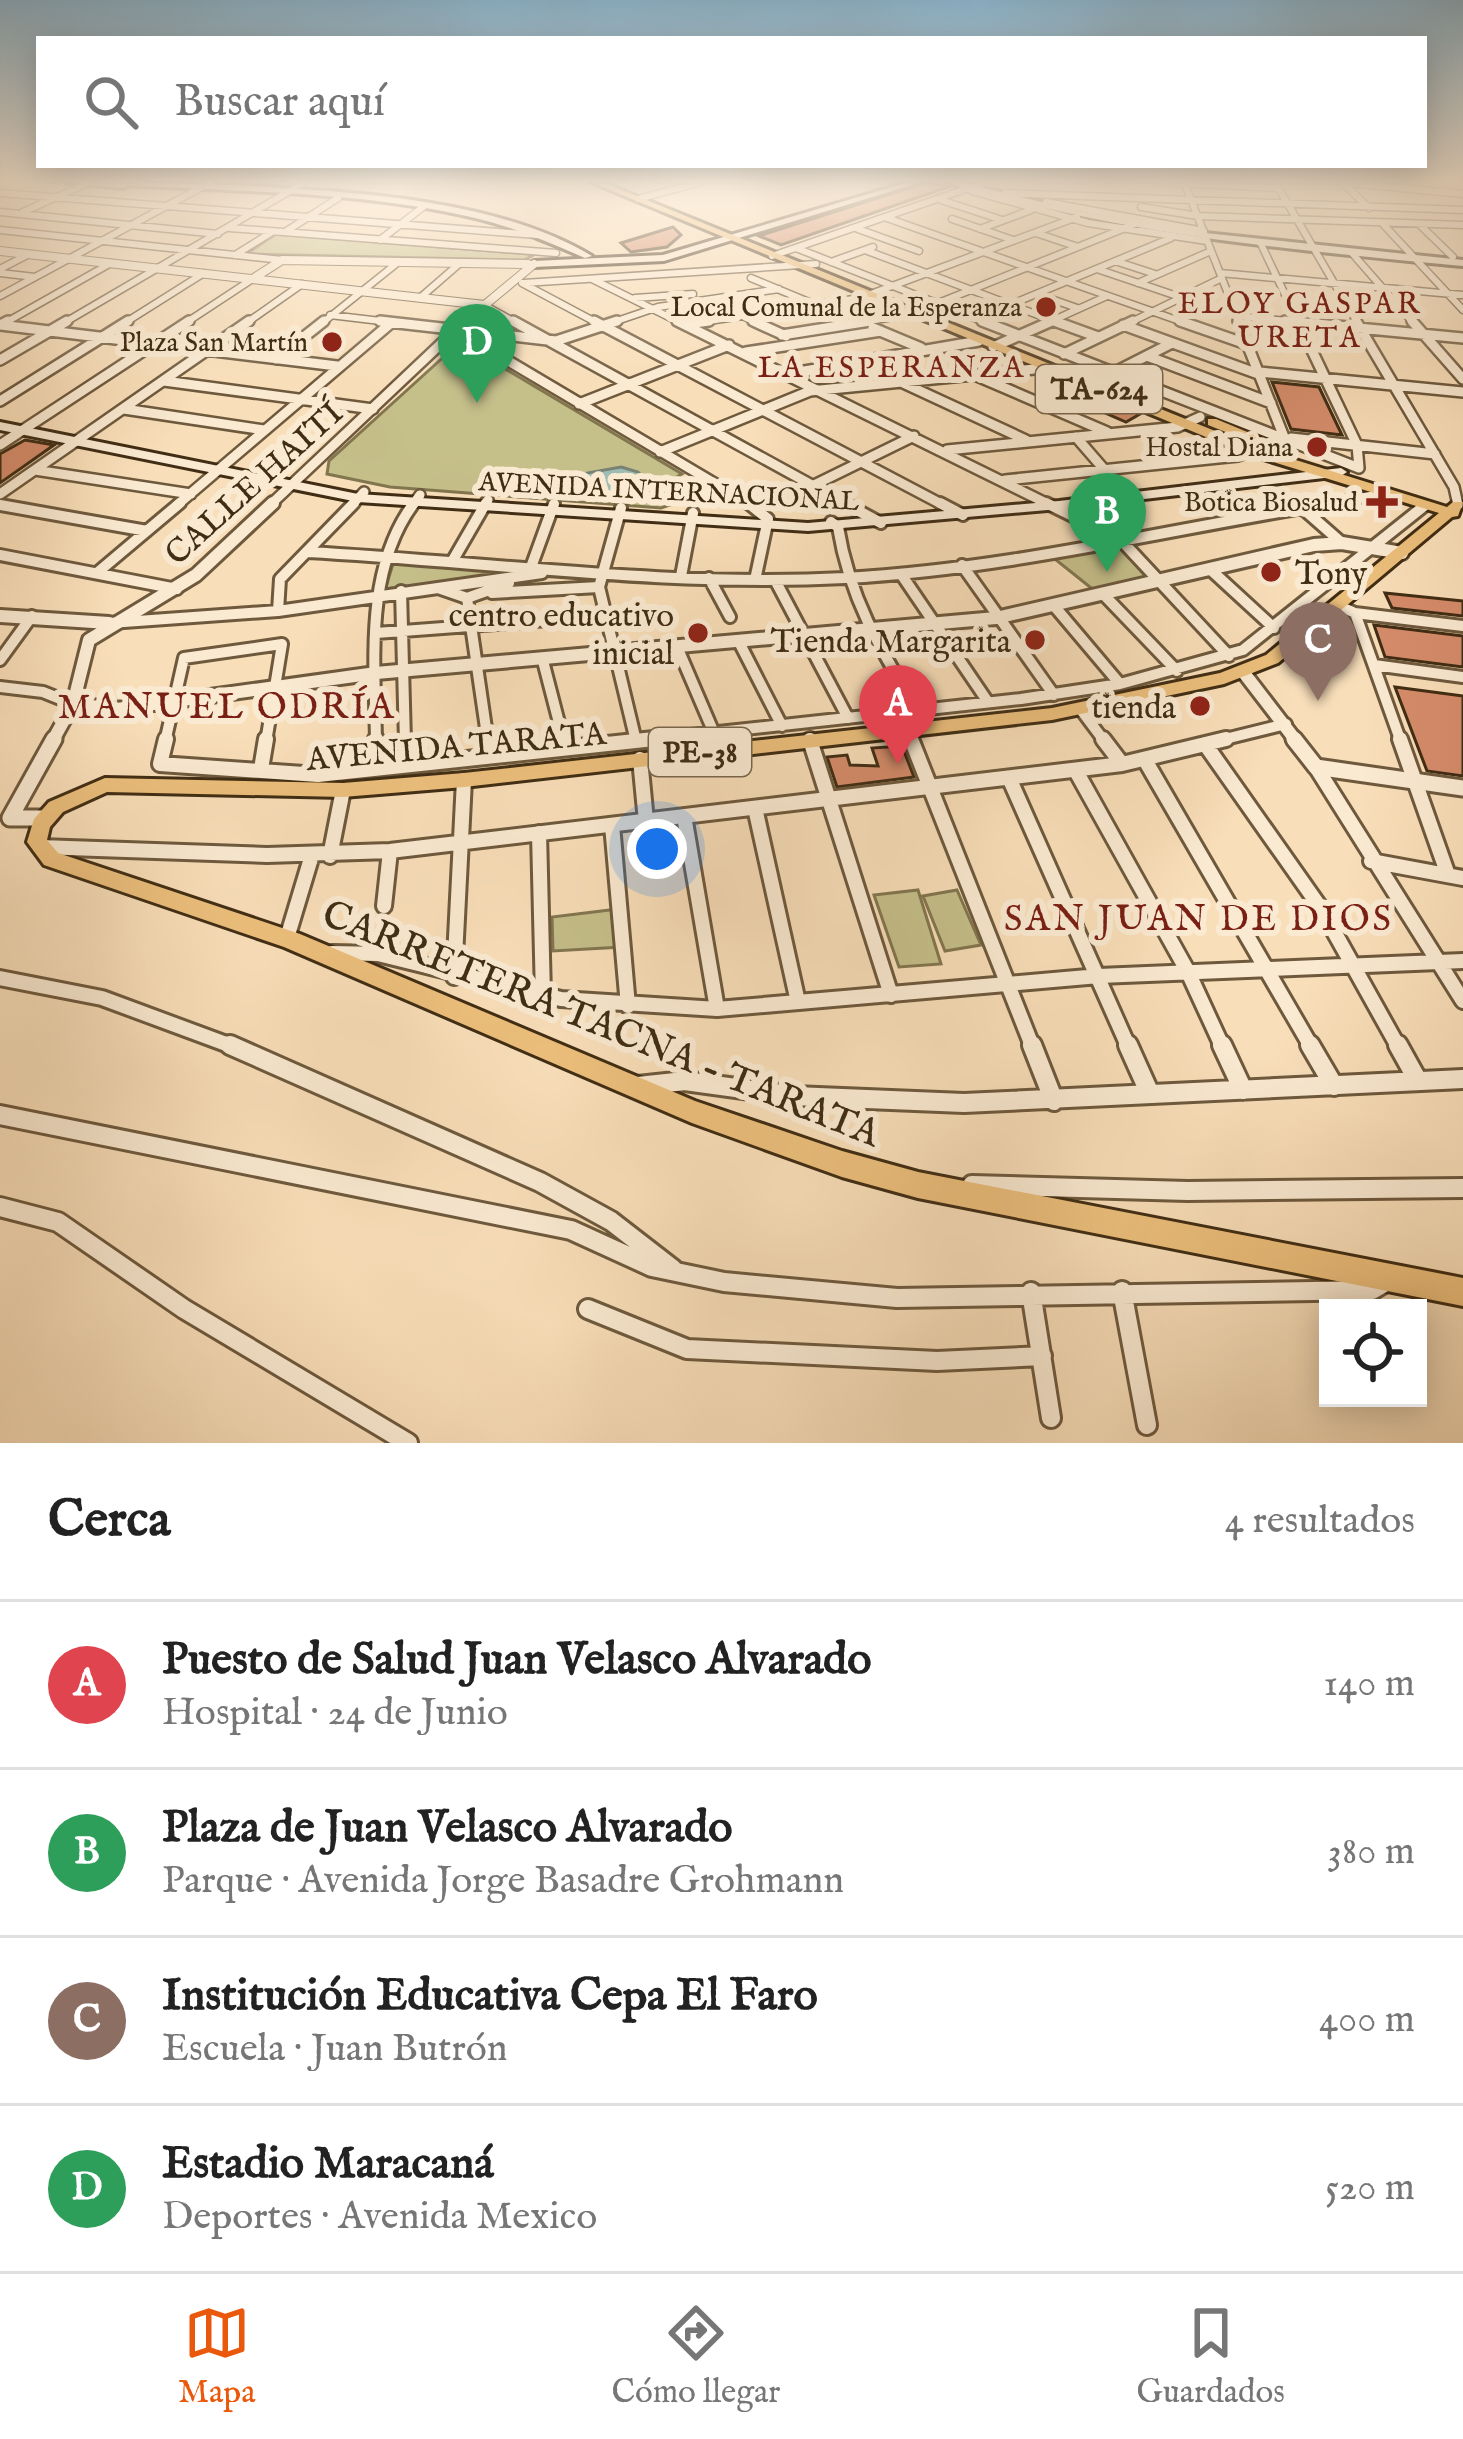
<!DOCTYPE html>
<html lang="es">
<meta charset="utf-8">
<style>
:root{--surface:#fff;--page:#f6f6f6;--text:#222;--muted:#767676;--line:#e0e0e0;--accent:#ea580c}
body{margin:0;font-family:"IM FELL English",serif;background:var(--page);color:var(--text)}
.controls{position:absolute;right:36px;bottom:36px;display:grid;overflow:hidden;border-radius:0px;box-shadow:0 6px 30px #0003}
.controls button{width:108px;height:108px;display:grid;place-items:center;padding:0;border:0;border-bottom:3px solid var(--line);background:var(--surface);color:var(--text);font:60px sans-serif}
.you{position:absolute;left:657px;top:849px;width:42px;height:42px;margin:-30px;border:9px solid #fff;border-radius:50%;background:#1a73e8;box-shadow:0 0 0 18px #1a73e833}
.badge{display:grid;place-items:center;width:78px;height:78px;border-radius:50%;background:var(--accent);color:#fff;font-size:39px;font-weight:700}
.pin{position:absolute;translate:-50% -99px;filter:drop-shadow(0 3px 6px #0008)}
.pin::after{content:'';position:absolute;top:63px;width:42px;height:36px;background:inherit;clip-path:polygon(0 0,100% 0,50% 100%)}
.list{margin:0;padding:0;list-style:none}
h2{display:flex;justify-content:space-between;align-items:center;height:156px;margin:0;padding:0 48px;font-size:51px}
h2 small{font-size:39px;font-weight:400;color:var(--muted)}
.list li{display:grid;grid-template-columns:78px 1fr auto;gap:36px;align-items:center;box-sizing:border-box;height:168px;padding:0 48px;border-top:3px solid var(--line)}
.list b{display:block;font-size:45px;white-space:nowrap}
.list p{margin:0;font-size:39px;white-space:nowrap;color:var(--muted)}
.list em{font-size:39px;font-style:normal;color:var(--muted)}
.icon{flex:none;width:66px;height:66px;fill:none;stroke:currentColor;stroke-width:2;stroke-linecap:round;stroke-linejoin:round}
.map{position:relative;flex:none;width:1463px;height:1443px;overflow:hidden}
.search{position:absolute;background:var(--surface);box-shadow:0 6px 30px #0003;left:36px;right:36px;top:36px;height:132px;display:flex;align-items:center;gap:30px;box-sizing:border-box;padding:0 42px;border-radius:0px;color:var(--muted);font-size:45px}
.sheet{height:828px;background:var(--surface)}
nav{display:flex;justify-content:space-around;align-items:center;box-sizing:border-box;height:168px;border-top:3px solid var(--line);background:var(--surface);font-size:33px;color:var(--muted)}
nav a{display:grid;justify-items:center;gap:6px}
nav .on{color:var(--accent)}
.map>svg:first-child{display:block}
.green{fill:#c5bf8a;stroke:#82764f;stroke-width:3}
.water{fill:#9dbcb3;stroke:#788373;stroke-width:3}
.building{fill:#d58c6b;stroke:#402d14;stroke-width:3}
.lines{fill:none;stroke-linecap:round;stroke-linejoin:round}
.minor-far4-casing{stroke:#6e593d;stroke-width:9}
.minor-far3-casing{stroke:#6e593d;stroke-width:14}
.minor-far2-casing{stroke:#6e593d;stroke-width:16}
.minor-far1-casing{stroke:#6e593d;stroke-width:20}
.minor-casing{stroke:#6e593d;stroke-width:24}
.tertiary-far3-casing{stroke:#6e593d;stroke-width:10}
.tertiary-far2-casing{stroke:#6e593d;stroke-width:14}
.tertiary-far1-casing{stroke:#6e593d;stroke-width:18}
.tertiary-casing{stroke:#6e593d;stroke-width:21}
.secondary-casing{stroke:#402d14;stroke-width:6}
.trunk-casing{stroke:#402d14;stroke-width:6}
.minor-far4{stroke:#faead2;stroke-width:6}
.minor-far3{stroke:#faead2;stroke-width:9}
.minor-far2{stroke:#faead2;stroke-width:10}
.minor-far1{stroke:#faead2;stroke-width:14}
.minor{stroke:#faead2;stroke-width:18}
.tertiary-far3{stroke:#faead2;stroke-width:8}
.tertiary-far2{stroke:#faead2;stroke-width:9}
.tertiary-far1{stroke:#faead2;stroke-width:12}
.tertiary{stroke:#faead2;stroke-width:15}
.secondary{fill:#faead2;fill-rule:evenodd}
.trunk{fill:#ecbf7c;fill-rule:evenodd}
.poi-dot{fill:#8f2418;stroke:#faead2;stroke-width:4.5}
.labels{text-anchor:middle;stroke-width:12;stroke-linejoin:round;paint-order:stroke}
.far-poi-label{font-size:27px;fill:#402d14;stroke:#faead2;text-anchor:end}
.far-street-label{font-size:27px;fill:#402d14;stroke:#faead2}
.far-neighbourhood-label{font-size:30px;letter-spacing:3px;fill:#7a1f14;stroke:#faead2}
.shield{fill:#faead2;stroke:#78664d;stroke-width:3}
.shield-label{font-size:30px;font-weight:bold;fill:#402d14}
.street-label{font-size:33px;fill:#402d14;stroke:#faead2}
.poi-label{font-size:33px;fill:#402d14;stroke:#faead2;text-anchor:end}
.neighbourhood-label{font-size:36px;letter-spacing:3px;fill:#7a1f14;stroke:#faead2}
.near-street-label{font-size:39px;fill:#402d14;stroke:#faead2}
</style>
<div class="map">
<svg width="1463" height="1443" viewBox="0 0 1463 1443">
<rect width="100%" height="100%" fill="#f8deb9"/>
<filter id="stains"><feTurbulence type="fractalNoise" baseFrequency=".00167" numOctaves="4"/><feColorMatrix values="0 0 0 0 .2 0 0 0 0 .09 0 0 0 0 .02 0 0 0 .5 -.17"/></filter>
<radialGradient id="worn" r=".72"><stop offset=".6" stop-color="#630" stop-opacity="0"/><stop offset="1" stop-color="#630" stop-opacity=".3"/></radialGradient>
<!-- green -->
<path class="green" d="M276,234L530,254L532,256L524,260L246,254Z
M460,342L682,474L675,478L691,491V498L661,508L390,487L327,474L329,461Z
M1117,544L1148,578L1095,591L1051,556Z
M394,561L521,572L385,589Z
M918,890L941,964L899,967L874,895Z
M957,890L981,945L945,951L923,896Z
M618,909L622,947L553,951L552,917Z"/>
<!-- water -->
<path class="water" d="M621,467L638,472L651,485H675L683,493L666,500C638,492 605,503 577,487L587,473Z"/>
<!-- building -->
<path class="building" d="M928,182L948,187L781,245L759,236Z
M673,227L681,235L667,247L631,252L621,243Z
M1272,382L1319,387L1342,435L1291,429Z
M1068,385L1140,414L1126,422L1055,391Z
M25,440L54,445L0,483V454Z
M1385,593L1463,601V616L1392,608Z
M1374,625L1463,636V667L1385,657Z
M1395,687L1463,696V776L1427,771Z
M902,746L914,777L837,787L827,757L847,755L850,765L878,766L872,748Z"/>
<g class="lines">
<defs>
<path id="minor-far4" d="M1158,182L1278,188
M1184,182L1240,324
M1275,182L1358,324
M1339,182L1463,194
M1342,182L1369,208
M972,191L1088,223L1207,241
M0,193L537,235
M1005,193L1463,210
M638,199L701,182
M941,200L1002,220
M1046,202L1204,231
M1141,207L1198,216L1463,225
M0,212L218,234
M23,212L90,182
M887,218L1188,324
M952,219L1013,240
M1382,223L1463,310
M1420,225L1453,257
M230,228L556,253
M858,229L919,251
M980,229L1031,210
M0,230L282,260
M285,232L338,198
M1036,233L1078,247
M380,240L423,207
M1261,244L1299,324
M796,248L990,324
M865,250L1062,324
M1352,253L1414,324
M235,255L272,232
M772,256L986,182
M1115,261L1155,274
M831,262L873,247
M0,269L29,254
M1097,269L1180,297
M0,273L35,277
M1220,273L1463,295
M751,278L816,305
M592,279L683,324
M522,283L599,324
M524,283L816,264
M1138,283L1211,251
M1037,294L1077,308
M0,296L211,182
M421,297L459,264
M635,298L693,294
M1012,304L1171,238
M484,305L518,324
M330,315L406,324
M1237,316L1316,324
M745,317L759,324
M3,324L111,263
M62,324L305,182
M123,324L204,273
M184,324L254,278
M245,324L302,284
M321,324L396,264
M608,324L658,307L779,289
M689,324L860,298L1077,217
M851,324L911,314L1135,224
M1045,324L1107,296
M1127,324L1222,278"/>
<path id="minor-far3" d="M380,321L556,341L617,321
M513,321L850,506
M594,321L945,506
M677,321L1052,506
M753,321L786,336
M982,321L1359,468
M1054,321L1098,337
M1180,321L1249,345
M1238,321L1284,437
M1285,321L1463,338
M1298,321L1357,445L1359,468
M1356,321L1454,487L1458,505
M1412,321L1463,379
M2,324L8,321
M687,324L709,321
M0,325L337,366
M1123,325L1261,375
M873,328L921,348
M463,334L753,506
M782,335L870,321
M993,347L1052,321
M746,352L881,331
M1064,354L1133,321
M1147,356L1271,403
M276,359L324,321
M0,360L67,321
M1260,372L1463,392
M1113,373L1172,343
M787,374L979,341
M977,376L1107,432
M164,381L373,409
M903,383L1026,440
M0,401L128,321
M579,404L729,345
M124,409L264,430
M1076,437L1129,498
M1291,438L1435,454
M0,445L189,321
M947,450L1178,427L1200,417
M660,452L810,391L1045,368
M35,470L191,494
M1005,480L1238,456L1278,441
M816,484L914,436
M0,494L249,321
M176,506L391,323
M351,506L364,492
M412,506L420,495
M485,506L488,500
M1314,506L1385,494"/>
<path id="minor-far2" d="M748,503L768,519L755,580
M844,503L881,523
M940,503L963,515
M1046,503L1120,539L1229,656
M0,505L147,531
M1301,507L1342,543
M621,508L599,587L636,741
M831,522L838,527C849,596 880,650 917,709
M308,552C487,562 666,587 845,578C1010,569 1170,529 1332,503
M0,555L177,589
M453,560L486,503
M962,565L1054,695
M530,570L554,504
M1212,571L1274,628
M98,572L180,503
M901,574L988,702
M681,576L693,513
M709,578L730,617
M775,580L848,718
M438,588L467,598L509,583
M401,591L405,742
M492,593L599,587
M1105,596L1177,671
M467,598L488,742
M1337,605L1355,613L1463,626
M1055,607L1120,684
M278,611L280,579L354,503
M1355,613L1401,742
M110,623L278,611L542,573
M376,633L602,616
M740,644L782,726
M678,649L714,733
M0,660L32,616
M543,661L564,742
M1374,665L1463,677
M0,687L43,692L73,704
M1081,710L1105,742
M907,728L912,742
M165,742L184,658L282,644L266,742
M376,742C375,662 364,570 414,503
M626,742L1021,699L1120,684L1243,650L1424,506
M1213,742L1286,724"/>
<path id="minor-far1" d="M166,739L160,764L318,775L654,739
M405,739L406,765
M488,739L491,756
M564,739L566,748
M911,739L1033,1048
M1103,739L1122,764
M1400,739L1448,875
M810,740L891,995
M1205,744L1322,910L1399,1048
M640,759L646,821
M1145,760L1312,1048
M1316,767L1463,1001
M375,768L376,739
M261,769L266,739
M1076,771L1188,972L1223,1048
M1010,780L1129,1048
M755,808L798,1002
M684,816L717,1009
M612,825L628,1006
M539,833L543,996
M40,847L267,855L390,851L1122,764L1226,739
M330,856L343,790
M1371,861L1463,878
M384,906L390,851
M287,938L312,855
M332,953L378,954L561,999L717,1009L1099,976L1463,961
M454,977L464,780
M0,978L102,998L237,1048"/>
<path id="minor" d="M230,1045L540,1182L611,1221L673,1269
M1032,1045L1054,1101
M1128,1045L1150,1094
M1222,1045L1243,1090
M1310,1045L1334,1086
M1398,1045L1418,1081
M638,1086L685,1081L794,1096L964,1103L1463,1079
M0,1115L571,1230L652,1267L724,1282L897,1298L1372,1290L1384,1283
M972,1185L1188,1191L1463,1188
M0,1207L58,1222L184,1309L408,1443
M1122,1291L1147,1425
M1031,1292L1051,1418
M588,1309L687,1349L937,1361L1042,1356"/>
<path id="tertiary-far3" d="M0,251L484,305
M254,278L282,260L528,264
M462,324L534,264"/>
<path id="tertiary-far2" d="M269,506L465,321"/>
<path id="tertiary-far1" d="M0,616L109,623
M1244,673L1297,742
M73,704L117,709L376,673L996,618L1314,545L1342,543L1402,553
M52,742L73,704L89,640L196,575L273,503"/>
<path id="tertiary" d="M1294,739L1316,767L1463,788
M10,818L54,739
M10,818H44"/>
<path id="secondary" d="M67,182C127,181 189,183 251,186C358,192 499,200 592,256L585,258C548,242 511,226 471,217C358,191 242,192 127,185L124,188Z
M909,182H921L664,261L534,267L529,264L534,261L663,255Z
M948,182H960L1078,211L1205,233L1463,260V266C1326,253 1188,241 1054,210C1019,203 980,196 948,182Z
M0,422L358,494L808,523L1059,501L1341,468L1347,472L1341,476L1059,509L808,531L358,502L0,430Z"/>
<path id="trunk" d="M591,182H602L1257,448L1447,507L1453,502H1463L1458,516L1452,517L1278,663L1224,684L1052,720L464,787L343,797L107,792L63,812L50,827L47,840L58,853L300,934L695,1101L842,1151L918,1172L1463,1278V1306L918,1198L842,1177L692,1123L284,947L44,865L27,842L34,819L49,802L105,778L343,783L464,773L1052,708L1220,673L1266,655L1439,513L1247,454Z
M1208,419H1216L1288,449L1276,452L1208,425Z"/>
</defs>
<!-- minor-far4 casing -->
<use href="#minor-far4" class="minor-far4-casing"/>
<!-- minor-far3 casing -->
<use href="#minor-far3" class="minor-far3-casing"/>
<!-- minor-far2 casing -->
<use href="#minor-far2" class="minor-far2-casing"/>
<!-- minor-far1 casing -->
<use href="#minor-far1" class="minor-far1-casing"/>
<!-- minor casing -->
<use href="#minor" class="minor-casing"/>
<!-- tertiary-far3 casing -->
<use href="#tertiary-far3" class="tertiary-far3-casing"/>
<!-- tertiary-far2 casing -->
<use href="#tertiary-far2" class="tertiary-far2-casing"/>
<!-- tertiary-far1 casing -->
<use href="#tertiary-far1" class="tertiary-far1-casing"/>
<!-- tertiary casing -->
<use href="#tertiary" class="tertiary-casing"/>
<!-- secondary casing -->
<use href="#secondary" class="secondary-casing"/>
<!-- trunk casing -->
<use href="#trunk" class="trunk-casing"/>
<!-- minor-far4 -->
<use href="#minor-far4" class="minor-far4"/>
<!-- minor-far3 -->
<use href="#minor-far3" class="minor-far3"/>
<!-- minor-far2 -->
<use href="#minor-far2" class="minor-far2"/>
<!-- minor-far1 -->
<use href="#minor-far1" class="minor-far1"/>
<!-- minor -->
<use href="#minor" class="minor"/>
<!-- tertiary-far3 -->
<use href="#tertiary-far3" class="tertiary-far3"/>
<!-- tertiary-far2 -->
<use href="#tertiary-far2" class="tertiary-far2"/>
<!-- tertiary-far1 -->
<use href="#tertiary-far1" class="tertiary-far1"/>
<!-- tertiary -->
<use href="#tertiary" class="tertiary"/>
<!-- secondary -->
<use href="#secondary" class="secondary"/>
<!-- trunk -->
<use href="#trunk" class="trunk"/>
</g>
<!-- sky -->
<linearGradient id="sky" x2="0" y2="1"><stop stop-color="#8ab7d3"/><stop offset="0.47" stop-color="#fcf0e0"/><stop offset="1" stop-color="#fcf0e0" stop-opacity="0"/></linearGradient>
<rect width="1463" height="384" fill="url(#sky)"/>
<!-- markers -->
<g class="poi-dot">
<circle cx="1046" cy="307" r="12"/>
<circle cx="332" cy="342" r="12"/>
<circle cx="1317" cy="447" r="12"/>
<path d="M1376 484h12v12h12v12h-12v12h-12v-12h-12v-12h12z"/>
<circle cx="1271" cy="572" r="12"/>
<circle cx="698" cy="633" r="12"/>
<circle cx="1035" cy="640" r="12"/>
<circle cx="1200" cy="706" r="12"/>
</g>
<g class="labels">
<!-- far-poi labels -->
<g class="far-poi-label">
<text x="1022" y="316">Local Comunal de la Esperanza</text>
<text x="308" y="351">Plaza San Martín</text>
<text x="1293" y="456">Hostal Diana</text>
<text x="1358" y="511">Botica Biosalud</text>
</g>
<!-- far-street labels -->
<g class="far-street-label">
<text transform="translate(669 491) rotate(3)" y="9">AVENIDA INTERNACIONAL</text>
</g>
<!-- far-neighbourhood labels -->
<g class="far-neighbourhood-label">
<text x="1300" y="313">ELOY GASPAR<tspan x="1300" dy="34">URETA</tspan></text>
<text x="892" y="377">LA ESPERANZA</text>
</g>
<!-- shield labels -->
<g class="shield">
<rect x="1036" y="365" width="126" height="48" rx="9"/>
<rect x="649" y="728" width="102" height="48" rx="9"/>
</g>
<g class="shield-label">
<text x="1099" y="399">TA-624</text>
<text x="700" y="762">PE-38</text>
</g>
<!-- street labels -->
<g class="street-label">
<text transform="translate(253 482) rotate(-42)" y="12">CALLE HAITÍ</text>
<text transform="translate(456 745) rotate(-5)" y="12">AVENIDA TARATA</text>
</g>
<!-- poi labels -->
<g class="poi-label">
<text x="1295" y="584" text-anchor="start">Tony</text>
<text x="674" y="626">centro educativo<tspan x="674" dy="38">inicial</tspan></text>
<text x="1011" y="652">Tienda Margarita</text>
<text x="1176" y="718">tienda</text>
</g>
<!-- neighbourhood labels -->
<g class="neighbourhood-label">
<text x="227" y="718">MANUEL ODRÍA</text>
<text x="1199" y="930">SAN JUAN DE DIOS</text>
</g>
<!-- near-street labels -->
<g class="near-street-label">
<text transform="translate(602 1022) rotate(22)" y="14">CARRETERA TACNA - TARATA</text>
</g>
</g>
<rect width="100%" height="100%" filter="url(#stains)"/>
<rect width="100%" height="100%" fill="url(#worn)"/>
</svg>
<div class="controls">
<button><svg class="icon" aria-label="locate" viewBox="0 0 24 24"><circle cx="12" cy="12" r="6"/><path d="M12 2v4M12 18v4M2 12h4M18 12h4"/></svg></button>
</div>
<div class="you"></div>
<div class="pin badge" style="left:898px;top:764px;background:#e0444e">A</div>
<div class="pin badge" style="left:1107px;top:572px;background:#2e9e5b">B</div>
<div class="pin badge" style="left:1318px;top:701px;background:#8d6e63">C</div>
<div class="pin badge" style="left:477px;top:403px;background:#2e9e5b">D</div>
<div class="search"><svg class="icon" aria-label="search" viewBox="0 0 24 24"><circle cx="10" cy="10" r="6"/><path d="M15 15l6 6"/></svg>Buscar aquí</div>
</div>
<section class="sheet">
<h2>Cerca<small>4 resultados</small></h2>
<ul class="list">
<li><span class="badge" style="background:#e0444e">A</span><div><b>Puesto de Salud Juan Velasco Alvarado</b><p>Hospital · 24 de Junio</p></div><em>140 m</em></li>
<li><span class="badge" style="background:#2e9e5b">B</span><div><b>Plaza de Juan Velasco Alvarado</b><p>Parque · Avenida Jorge Basadre Grohmann</p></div><em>380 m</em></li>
<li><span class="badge" style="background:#8d6e63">C</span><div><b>Institución Educativa Cepa El Faro</b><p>Escuela · Juan Butrón</p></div><em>400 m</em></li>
<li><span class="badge" style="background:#2e9e5b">D</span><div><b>Estadio Maracaná</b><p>Deportes · Avenida Mexico</p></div><em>520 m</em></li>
</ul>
</section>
<nav>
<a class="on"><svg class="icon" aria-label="map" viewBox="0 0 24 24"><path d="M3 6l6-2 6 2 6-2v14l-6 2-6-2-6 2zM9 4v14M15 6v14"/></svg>Mapa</a>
<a><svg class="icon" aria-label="directions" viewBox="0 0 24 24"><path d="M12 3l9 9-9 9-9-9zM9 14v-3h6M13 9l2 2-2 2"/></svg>Cómo llegar</a>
<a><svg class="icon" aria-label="saved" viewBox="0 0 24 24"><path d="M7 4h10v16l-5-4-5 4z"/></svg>Guardados</a>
</nav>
